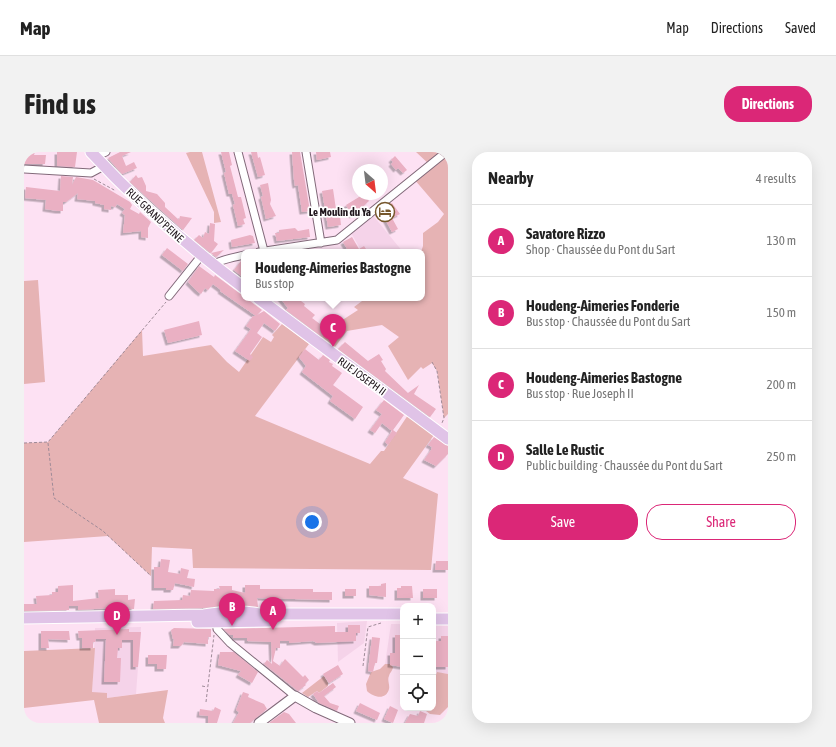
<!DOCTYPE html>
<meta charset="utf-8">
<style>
:root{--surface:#fff;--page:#f2f2f2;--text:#222;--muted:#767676;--line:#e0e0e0;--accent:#db2777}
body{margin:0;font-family:"Asap Condensed",sans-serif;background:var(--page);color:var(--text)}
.controls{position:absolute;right:12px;bottom:12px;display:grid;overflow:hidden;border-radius:8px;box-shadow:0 4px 16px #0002}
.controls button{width:36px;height:36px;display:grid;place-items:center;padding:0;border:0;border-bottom:1px solid var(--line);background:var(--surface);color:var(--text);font:20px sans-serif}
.compass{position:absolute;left:328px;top:12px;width:36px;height:36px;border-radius:50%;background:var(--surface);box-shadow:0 4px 16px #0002;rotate:152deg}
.you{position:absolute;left:288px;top:370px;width:14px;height:14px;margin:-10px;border:3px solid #fff;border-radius:50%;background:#1a73e8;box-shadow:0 0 0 6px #1a73e833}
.badge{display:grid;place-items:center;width:26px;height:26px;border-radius:50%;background:var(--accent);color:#fff;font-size:13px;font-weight:700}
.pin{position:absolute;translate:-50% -33px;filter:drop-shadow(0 1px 2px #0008)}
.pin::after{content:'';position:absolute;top:21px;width:14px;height:12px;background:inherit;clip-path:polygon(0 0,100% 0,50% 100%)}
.popup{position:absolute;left:217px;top:97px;width:184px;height:52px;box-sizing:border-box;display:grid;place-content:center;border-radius:8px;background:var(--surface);filter:drop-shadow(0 1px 3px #0005);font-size:13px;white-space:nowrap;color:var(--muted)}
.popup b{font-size:15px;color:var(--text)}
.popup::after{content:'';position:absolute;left:50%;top:100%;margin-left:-8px;border:8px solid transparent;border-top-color:var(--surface)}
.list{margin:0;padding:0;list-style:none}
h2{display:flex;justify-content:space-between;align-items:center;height:52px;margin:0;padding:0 16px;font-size:17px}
h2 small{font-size:13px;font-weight:400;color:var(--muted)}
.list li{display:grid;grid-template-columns:26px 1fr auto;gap:12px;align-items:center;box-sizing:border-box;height:72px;padding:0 16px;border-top:1px solid var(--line)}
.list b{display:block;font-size:15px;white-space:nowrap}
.list p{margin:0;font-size:13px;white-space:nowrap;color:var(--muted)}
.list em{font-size:13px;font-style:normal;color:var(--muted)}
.actions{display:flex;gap:8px;padding:12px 16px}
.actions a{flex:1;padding:9px 0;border:1px solid var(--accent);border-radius:16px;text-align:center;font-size:14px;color:var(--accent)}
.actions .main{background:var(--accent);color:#fff}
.icon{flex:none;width:22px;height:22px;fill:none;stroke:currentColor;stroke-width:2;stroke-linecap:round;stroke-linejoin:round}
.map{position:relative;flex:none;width:424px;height:571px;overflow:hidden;border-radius:16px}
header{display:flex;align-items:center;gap:24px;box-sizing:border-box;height:56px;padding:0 20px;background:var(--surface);border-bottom:1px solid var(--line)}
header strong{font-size:19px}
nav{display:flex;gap:22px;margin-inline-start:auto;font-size:14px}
.intro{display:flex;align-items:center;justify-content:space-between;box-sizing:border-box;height:96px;padding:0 24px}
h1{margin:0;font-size:28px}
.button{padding:10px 18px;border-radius:16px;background:var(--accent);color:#fff;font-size:14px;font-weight:700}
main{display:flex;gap:24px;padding:0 24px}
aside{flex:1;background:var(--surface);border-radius:16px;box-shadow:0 4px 16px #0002}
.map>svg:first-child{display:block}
.built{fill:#f5d3e9}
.green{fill:#e6b3b4}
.building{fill:#eab0c3;filter:url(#shadow)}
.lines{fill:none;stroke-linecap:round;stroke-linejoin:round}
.minor-casing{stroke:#826a7a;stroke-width:9}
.tertiary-casing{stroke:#826a7a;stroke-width:11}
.primary-casing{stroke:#fff;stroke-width:13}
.path{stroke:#9e8a97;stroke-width:1;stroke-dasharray:3 2;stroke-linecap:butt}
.minor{stroke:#fff;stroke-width:7}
.tertiary{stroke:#fff;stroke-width:9}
.primary{stroke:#e0c3e7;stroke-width:11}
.labels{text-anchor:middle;stroke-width:3.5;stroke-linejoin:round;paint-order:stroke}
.poi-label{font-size:11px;font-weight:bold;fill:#1f151c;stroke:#fff;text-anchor:end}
.street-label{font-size:11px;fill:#1f151c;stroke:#fff}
</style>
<header>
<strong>Map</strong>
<nav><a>Map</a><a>Directions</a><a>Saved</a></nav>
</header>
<div class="intro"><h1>Find us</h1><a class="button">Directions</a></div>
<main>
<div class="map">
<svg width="424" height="571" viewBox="0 0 424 571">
<defs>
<filter id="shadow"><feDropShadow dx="-2.5" dy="2.5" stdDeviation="0" flood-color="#0004"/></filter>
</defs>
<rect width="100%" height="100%" fill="#fde1f3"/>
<!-- built -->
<path class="built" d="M347,61L379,100H338L326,79Z
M343,469L340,491L314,510L313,471Z
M409,471H424V522L409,520Z
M367,472H379V515L361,512Z
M117,475L112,542L83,546L68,540L71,476Z"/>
<!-- green -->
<path class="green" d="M166,0H178L197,70L190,71V60L162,1Z
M392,0H424V262L420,266L413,219L408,211L399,217L397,215L384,228L364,194L375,185L358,173L323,179L311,195L298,185L303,178L334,158L330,155L342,146H398L397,100L399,94V81L414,70L420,62L390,27L407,14Z
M14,128L21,230L0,232V129Z
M258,172L285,192L231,264L346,312L357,299H360L384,263L410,283L379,326L414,342L407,418L169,416L168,397L128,395L127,424L84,384L0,390V291L24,290L118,178L119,204L187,193L203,210L215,220L239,185L247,190L250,185L248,183Z
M71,496L68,540L83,541V546L144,538L139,566L141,571H75L70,548L0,556V499Z
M361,512H366L369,515C368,520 366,520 365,524C363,528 366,533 365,537C362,549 349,545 343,539L342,532L347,520L356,517Z
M413,520L424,522V555L416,563L406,562L402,559V556H409V531Z
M300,524L304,531V534L295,541L293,539L284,545L278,541Z"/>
<!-- building -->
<path class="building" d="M0,0H11L10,3H22L21,12H0Z
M33,0H53L51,15L33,14Z
M96,0H107L98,4L102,14L110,10L113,16L98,22L84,6Z
M197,0H205L208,13L206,14L214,45H217L222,66L219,67L221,72L214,74L209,53L211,52L208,42H205L200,21L202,20Z
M227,0H233L234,6L236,5L241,23L234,25Z
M268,0H276L286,59L278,60L274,33L271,34L270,28Z
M292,0H306L307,5L293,8Z
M371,4L383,18L379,21L374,16L372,18L367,12L369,10L367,8Z
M112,23L114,26L118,25L122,34V39L133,42L141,51V55L155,68L156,64L168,66L159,78L106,30Z
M37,24L49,25L48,33L52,25L69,28L106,50L108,53L106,57L115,62L116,60L127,70L124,76V86L117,85V79L99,81L101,63L98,61L101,57L93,52L91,55L87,54V58L80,57V53L71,51V49L53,47L54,41L42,50H39V59H34L21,57L22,48L1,46L2,35L36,39Z
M244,31L247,48L246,52L252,64L242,67L237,45L239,44L236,33Z
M309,37L313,64H316L317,73L304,75L298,39Z
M340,42L345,49L328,64L322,53Z
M368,51L376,62L368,66L374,77L368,80L357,59Z
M186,71L191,72L190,89L194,92L187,101L200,98L192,105L170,88L175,83L179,86L181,80L185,82Z
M271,76L274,79L285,77L286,85L253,89L251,81H255V78Z
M226,83L229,84L231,91L208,95L207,88Z
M328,85L335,97L340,94L344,100H325L319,90Z
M143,96L164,112L159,119L138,103Z
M220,108V126L210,118L217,109Z
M175,114L190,125L191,123L238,158L233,163L240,159L256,172L251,179L240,171L233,181L238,185L226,202L229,205L226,209L211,199L227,177L222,174L229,164H232L196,139L197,138L189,132L184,138L181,136L177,142L173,139L164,130Z
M256,146H273L281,152L280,154L291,163L288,166L296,172L303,165L311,173L303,179L298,185L262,158L264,156Z
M175,169L178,183L144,191L140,178Z
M321,190L344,209L355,202L359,208L357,209L362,217L361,219L384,241L395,233L390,242L412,257L406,265L314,197Z
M281,197L295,208L299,203L306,208L305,210L309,212L308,214L318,221L309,233L339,255L331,267L306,249L309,244L278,220L282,214L275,205Z
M360,248L380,263L369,278L373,281L364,293L361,290L368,279L358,271L351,281L346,278L358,262L352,258Z
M410,285L424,294V302L412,314L400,308L407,298L408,295L404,293Z
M137,407L146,408L144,420L156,422L157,416L165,418L163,426L171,427L170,435L151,431L149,438H142V436H130V415H136Z
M412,409H424V418H411Z
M362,431V445L345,443V434H357V432Z
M49,433V449L75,446L74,438L91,437V443H104V448L111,447L110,457L86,456L54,458V454H45V458L0,459V452H13L12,444L28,443V440H34V434Z
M221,433H236V437H289V440H308V448L233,446L234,455L207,453L179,456L129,457L130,449L158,448L159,443L166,444L167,438L190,439V437H196L195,434H208V438L221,441Z
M377,434H388L389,446H373V436H377Z
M321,437H332V444H321Z
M399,437H413V446H399Z
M324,473H336V481H332V489L293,491L289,489L265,491V489H256V496H252L249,509L256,514L261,507L279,525L281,523L285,528L281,532L282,533L274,539L240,512L243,508L248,512L247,490L223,489V486H209V483H206L199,477L311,474V480H324Z
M150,476L187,477V485H184V492L160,490L157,494H149L150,487H149L147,478Z
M105,477V480H117L114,515H109V488H98V496H94L93,506H97L96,530H80L82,487H72L71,490H69V496H58V486H55L54,479Z
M17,479H45L46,488L24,487L25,496H17Z
M371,483H379V515L366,513V501H371Z
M417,484H424V515H409V489H417Z
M348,485L356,486L353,511H351L349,520L344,519Z
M196,500H210L234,520L228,531L214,523L217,519L194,513Z
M124,503H143L142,517H133V512H124Z
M314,513L319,522L305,531L299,522Z
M309,531L312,535L300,544L306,551L315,554L313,559L295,551L289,542L293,539L295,541Z
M219,540L225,542L224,545L240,552L243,557L226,571H209L215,560L212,558Z
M336,551L356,561L353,568L332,559Z
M366,554L374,558L369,571L360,567Z
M191,555L197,558L193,571H184V564L175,563L176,557L189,559Z
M396,559L403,562L400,571H381L386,562L394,564Z
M260,560L265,562L272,571H245Z"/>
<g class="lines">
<defs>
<path id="minor" d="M214,0L240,99
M282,0L297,91
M71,5L82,0
M0,17L67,21L80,14
M235,100L313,88L422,0
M189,113C194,108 212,105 220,103
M145,144L177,104
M192,466L193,477L206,491L271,544"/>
<path id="tertiary" d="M235,571L271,544L292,556L326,571"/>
<path id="primary" d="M67,0C114,51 165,95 220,136
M234,146L424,287
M0,466L180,463C198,460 216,458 235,462H379
M409,467H424
M173,470L245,469"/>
</defs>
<!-- minor casing -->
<use href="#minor" class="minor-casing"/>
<!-- tertiary casing -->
<use href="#tertiary" class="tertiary-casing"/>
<!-- primary casing -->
<use href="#primary" class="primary-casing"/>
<!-- path -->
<path class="path" d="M70,27L92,39
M408,210L413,219L420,266L418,271
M0,291L24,290L142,150
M24,291L30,346L79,379L127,424
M339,514L344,475L357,471
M178,534L183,535
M182,550L190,483"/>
<!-- minor -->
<use href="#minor" class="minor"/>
<!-- tertiary -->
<use href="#tertiary" class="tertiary"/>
<!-- primary -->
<use href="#primary" class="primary"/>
</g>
<!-- icons -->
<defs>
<symbol id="hotel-ring" viewBox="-11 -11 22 22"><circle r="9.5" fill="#fff" stroke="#77582d" stroke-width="1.5"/><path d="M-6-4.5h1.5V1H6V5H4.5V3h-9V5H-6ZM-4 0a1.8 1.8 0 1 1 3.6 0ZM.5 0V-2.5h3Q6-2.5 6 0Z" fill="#77582d"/></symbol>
</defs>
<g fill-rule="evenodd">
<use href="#hotel-ring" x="350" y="49" width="22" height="22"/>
</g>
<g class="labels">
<!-- poi labels -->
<g class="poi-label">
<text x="347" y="64">Le Moulin du Ya</text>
</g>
<!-- street labels -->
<g class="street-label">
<text transform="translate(131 63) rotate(43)" y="4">RUE GRAND'PEINE</text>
<text transform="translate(338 224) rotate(36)" y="4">RUE JOSEPH II</text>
</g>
</g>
</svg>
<div class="controls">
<button>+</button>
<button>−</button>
<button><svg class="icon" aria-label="locate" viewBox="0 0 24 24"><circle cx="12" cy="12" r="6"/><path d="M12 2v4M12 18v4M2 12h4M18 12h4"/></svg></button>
</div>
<svg class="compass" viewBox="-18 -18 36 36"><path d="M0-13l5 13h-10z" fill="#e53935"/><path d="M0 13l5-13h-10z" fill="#767676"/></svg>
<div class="you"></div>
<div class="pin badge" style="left:249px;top:478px">A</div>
<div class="pin badge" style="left:208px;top:474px">B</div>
<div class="pin badge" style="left:309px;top:195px">C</div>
<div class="popup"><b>Houdeng-Aimeries Bastogne</b>Bus stop</div>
<div class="pin badge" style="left:93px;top:483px">D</div>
</div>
<aside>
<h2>Nearby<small>4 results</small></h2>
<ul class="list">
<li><span class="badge">A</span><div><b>Savatore Rizzo</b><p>Shop · Chaussée du Pont du Sart</p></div><em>130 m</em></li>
<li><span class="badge">B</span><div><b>Houdeng-Aimeries Fonderie</b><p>Bus stop · Chaussée du Pont du Sart</p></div><em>150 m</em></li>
<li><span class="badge">C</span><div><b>Houdeng-Aimeries Bastogne</b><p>Bus stop · Rue Joseph II</p></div><em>200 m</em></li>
<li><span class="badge">D</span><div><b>Salle Le Rustic</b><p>Public building · Chaussée du Pont du Sart</p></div><em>250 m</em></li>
</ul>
<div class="actions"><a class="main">Save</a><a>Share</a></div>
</aside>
</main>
